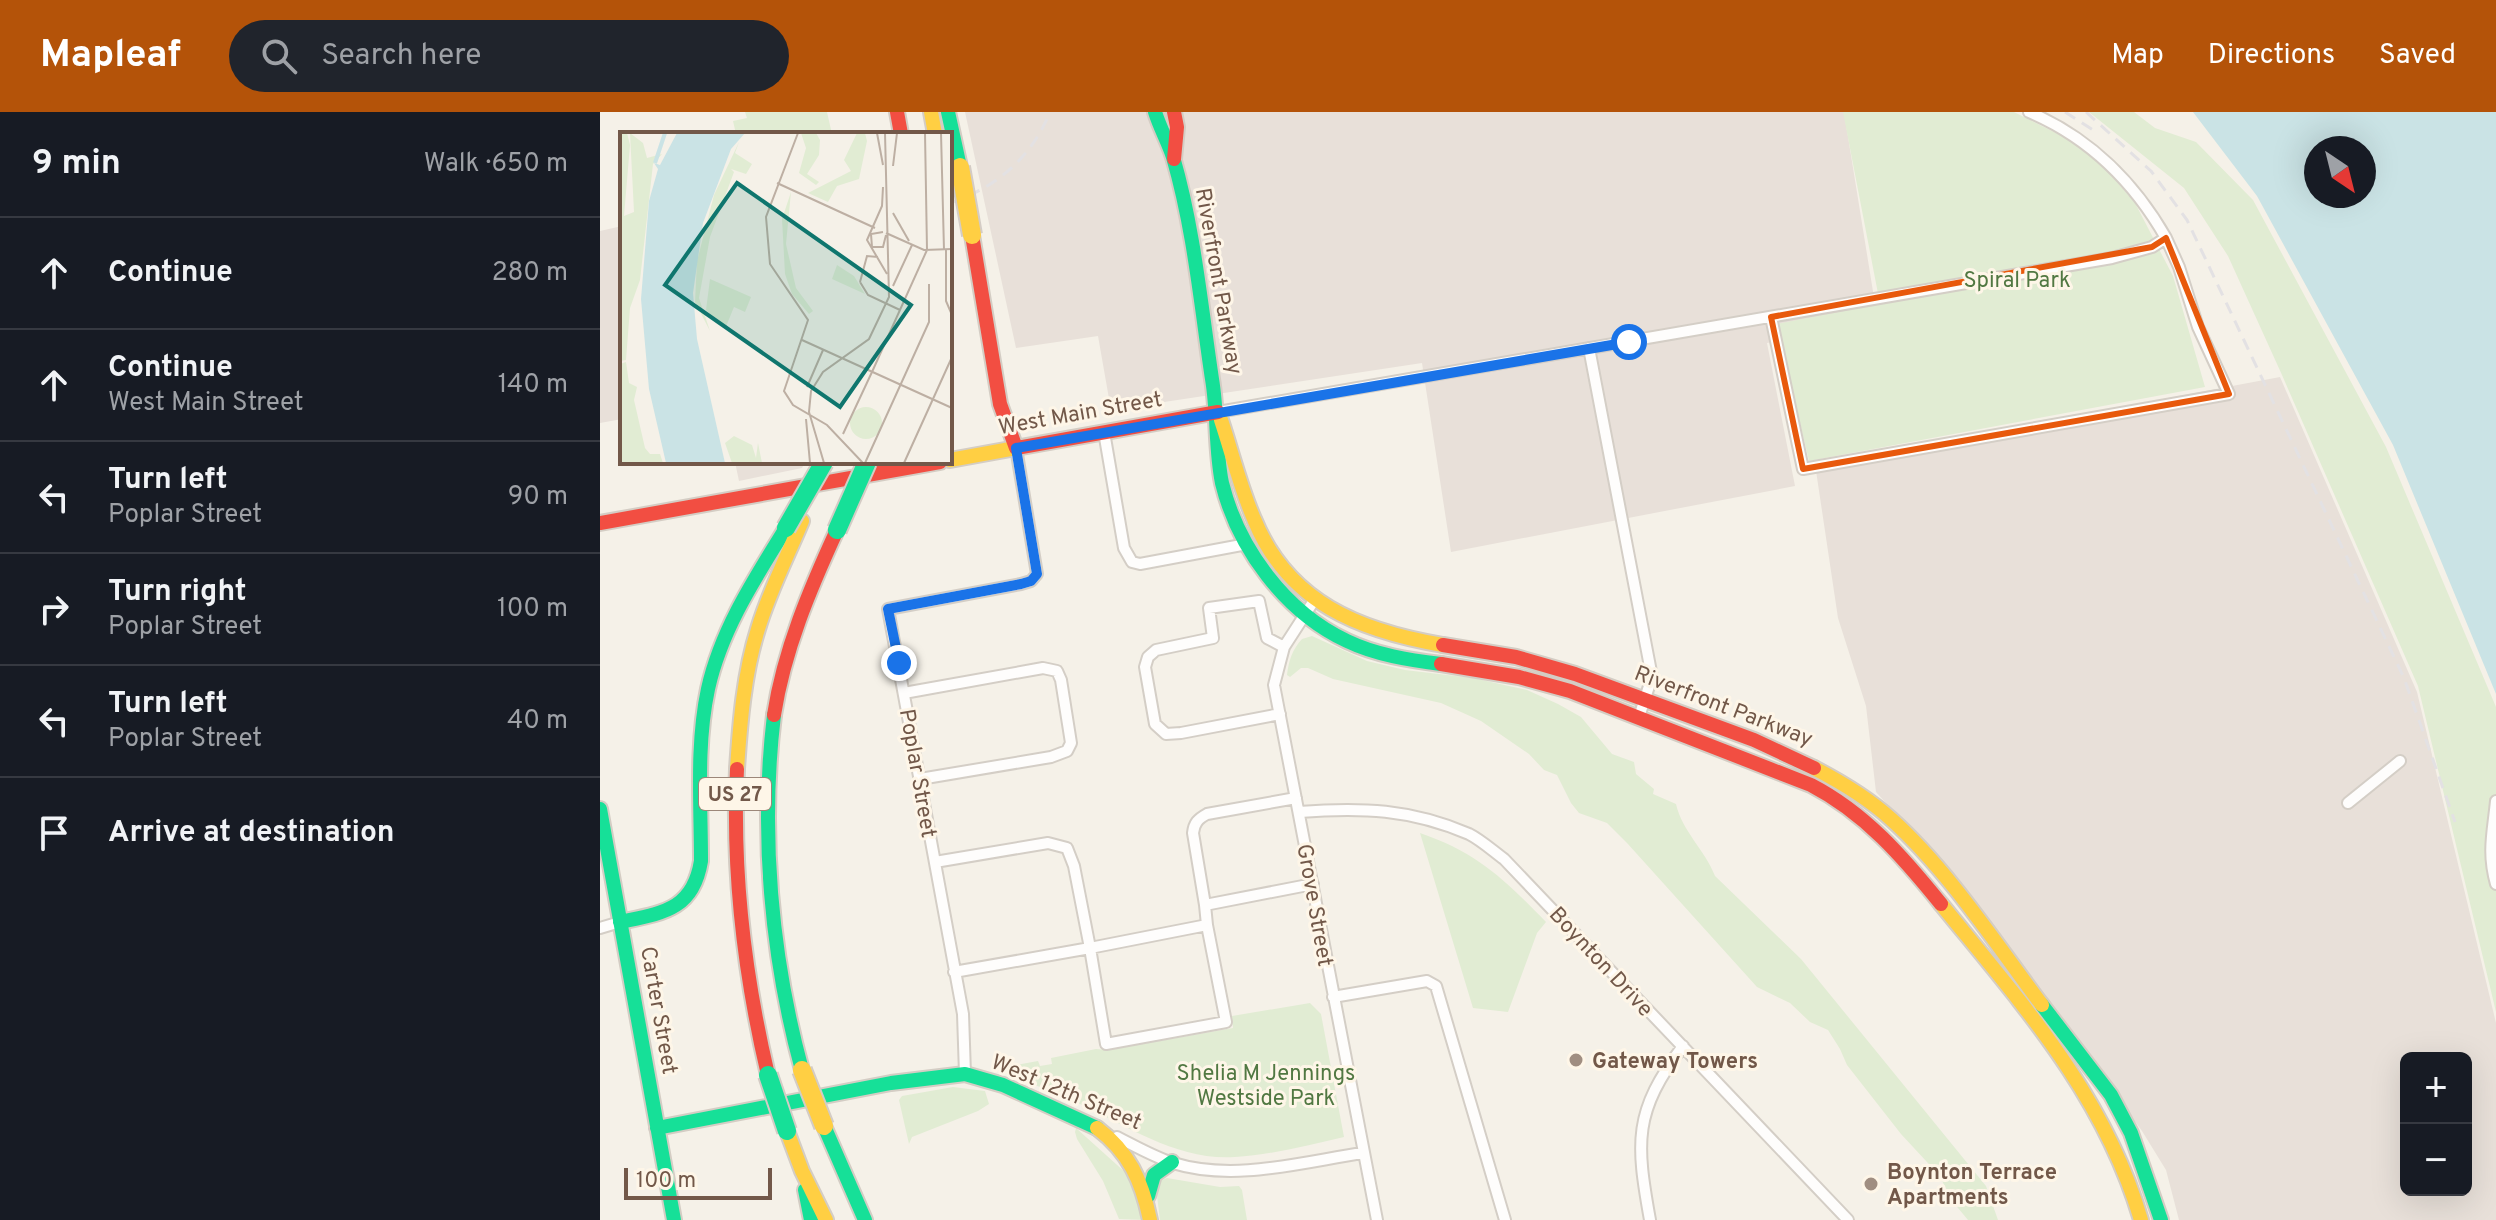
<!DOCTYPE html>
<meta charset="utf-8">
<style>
:root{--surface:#171b24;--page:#20242c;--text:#f1f3f6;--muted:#9ea1a6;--line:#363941;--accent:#b45309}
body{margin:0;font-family:Overpass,sans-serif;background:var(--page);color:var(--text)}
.controls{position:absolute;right:24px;bottom:24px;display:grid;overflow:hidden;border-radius:12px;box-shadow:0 8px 32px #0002}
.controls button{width:72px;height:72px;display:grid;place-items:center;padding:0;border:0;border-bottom:2px solid var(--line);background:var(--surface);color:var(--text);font:40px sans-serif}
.compass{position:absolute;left:1704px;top:24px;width:72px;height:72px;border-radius:50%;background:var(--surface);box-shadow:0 8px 32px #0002;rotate:145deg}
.scale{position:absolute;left:24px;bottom:20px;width:148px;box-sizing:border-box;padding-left:8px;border:4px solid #725849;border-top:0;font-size:22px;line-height:28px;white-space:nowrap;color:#725849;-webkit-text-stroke:6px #fef6e8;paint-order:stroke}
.stop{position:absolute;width:24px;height:24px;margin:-18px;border:6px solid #1a73e8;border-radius:50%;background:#fff}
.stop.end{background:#1a73e8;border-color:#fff;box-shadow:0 2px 8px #0008}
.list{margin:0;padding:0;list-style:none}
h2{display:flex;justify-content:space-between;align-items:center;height:104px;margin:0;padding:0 32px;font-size:34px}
h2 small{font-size:26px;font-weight:400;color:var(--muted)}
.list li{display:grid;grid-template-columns:52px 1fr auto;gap:24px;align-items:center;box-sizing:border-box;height:112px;padding:0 32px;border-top:2px solid var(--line)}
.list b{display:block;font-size:30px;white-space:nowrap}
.list p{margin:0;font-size:26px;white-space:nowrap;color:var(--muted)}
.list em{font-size:26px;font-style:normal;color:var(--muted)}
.icon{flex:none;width:44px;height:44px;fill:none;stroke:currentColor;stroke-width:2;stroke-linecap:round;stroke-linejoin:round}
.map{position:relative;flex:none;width:1896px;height:1108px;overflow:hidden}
header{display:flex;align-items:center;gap:48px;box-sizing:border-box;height:112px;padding:0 40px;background:var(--accent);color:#fff}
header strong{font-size:38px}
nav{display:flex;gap:44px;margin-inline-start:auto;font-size:28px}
.search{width:560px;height:72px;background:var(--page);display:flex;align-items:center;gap:20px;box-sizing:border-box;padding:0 28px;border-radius:44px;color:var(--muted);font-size:30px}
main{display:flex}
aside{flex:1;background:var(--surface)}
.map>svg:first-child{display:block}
.industrial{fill:#e8e0d9;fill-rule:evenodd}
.green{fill:#e1ecd3}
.water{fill:#cae3e5;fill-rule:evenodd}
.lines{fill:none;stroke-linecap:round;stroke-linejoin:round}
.street-casing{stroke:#d4cec6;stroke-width:14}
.fast-casing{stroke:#d4cdc4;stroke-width:18}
.slow-casing{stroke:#d4cdc4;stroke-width:18}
.jam-casing{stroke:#d4cdc4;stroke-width:18}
.street{stroke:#fefdfc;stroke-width:10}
.fast{stroke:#16e098;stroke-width:14}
.slow{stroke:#ffcf43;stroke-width:14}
.jam{stroke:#f24e42;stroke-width:14}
.rail{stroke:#e3e1e3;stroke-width:3;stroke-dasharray:12 8;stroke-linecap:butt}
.fast-bridge-casing{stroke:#d4ccc5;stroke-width:22;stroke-linecap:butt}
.slow-bridge-casing{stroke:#d4ccc5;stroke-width:22;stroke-linecap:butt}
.fast-bridge{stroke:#16e098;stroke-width:18}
.slow-bridge{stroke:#ffcf43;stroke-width:18}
.route{stroke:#1a73e8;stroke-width:10}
.marked{fill:none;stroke:#e8590c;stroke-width:6;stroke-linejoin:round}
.poi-dot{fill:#a08e81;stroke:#fef6e8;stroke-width:3}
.labels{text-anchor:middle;stroke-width:6;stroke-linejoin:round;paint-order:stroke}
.shield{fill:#fef6e8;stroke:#9c8779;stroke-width:2}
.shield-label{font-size:20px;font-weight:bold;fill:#725849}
.park-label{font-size:22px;fill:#517842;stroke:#fef6e8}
.street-label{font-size:22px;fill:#725849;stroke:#fef6e8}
.poi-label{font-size:22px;font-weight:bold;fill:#725849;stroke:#fef6e8;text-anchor:start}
.inset-river{fill:none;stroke:#cae3e5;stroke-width:4}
.inset-road{fill:none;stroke:#bdafa3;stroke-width:2}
.view{fill:#0f766e;fill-opacity:0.15;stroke:#0f766e;stroke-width:4}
.inset-edge{fill:none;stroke:#725849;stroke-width:4}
</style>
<header>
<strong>Mapleaf</strong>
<div class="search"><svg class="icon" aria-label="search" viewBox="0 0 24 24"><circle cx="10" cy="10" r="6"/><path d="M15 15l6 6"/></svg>Search here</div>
<nav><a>Map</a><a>Directions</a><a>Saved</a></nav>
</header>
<main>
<aside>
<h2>9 min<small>Walk · 650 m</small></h2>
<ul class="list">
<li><svg class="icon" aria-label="ahead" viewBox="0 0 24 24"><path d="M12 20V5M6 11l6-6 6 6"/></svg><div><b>Continue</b></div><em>280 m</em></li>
<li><svg class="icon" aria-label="ahead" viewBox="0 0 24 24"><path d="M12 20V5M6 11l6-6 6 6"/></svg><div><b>Continue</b><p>West Main Street</p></div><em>140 m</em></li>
<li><svg class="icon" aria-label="left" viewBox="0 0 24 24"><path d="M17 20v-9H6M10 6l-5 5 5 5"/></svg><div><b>Turn left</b><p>Poplar Street</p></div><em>90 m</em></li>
<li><svg class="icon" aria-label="right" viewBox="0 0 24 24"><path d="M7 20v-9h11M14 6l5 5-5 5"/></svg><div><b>Turn right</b><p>Poplar Street</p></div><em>100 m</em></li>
<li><svg class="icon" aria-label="left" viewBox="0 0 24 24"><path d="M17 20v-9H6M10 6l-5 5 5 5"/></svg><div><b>Turn left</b><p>Poplar Street</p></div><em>40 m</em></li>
<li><svg class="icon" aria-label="arrive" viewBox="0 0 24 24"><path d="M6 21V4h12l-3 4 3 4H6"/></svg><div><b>Arrive at destination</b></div></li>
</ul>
</aside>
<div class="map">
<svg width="1896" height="1108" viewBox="0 0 1896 1108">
<rect width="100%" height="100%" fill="#f5f1e8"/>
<!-- industrial -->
<path class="industrial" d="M365,0H1244L1276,198L1202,225L1167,231L1195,374L851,440L822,251L511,298L498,224L416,236Z
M22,114V307L0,311V119Z
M1680,265L1817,580L1896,911V1108H1579L1566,1058L1542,1019L1361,775L1276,680L1266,594L1238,506L1215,352ZM1806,946H1866V1078H1806Z
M135,350H205L202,356L139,369Z"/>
<!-- green -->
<path class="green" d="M145,0H227L232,22H136L133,9L147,6Z
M1243,0H1414L1472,29L1506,57L1535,91L1573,164L1605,275L1209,349L1177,212L1280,192Z
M1489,0H1534L1555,16L1596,30L1653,88L1786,335L1896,595V900L1818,574L1682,263L1628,144L1584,76Z
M712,524L767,549L805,558L873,566L927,578L958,592L981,605L1012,642L1034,650L1036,662L1054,677L1053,682L1076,692C1082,719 1105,738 1115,764L1201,847L1386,1074L1398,1108H1368L1353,1090L1339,1063L1301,1022L1247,953L1240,937L1228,918L1210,910L1190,891L1157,875L1027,731L1007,711L979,701L971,691L957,663L944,658L929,642L881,609L841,591L733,567L708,556H701L690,565L687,563C689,548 692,538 702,527Z
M820,721C878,741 904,767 946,810L937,821L908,900L873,896Z
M710,891L721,902L744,1025C709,1033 671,1043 635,1045C579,1049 529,1015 480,992C452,980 424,968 395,957L438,949L440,954L452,952L451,946L496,937L508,938L633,916L632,904Z
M353,975L385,979L389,992L378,999L312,1025L309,1032L299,988L302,984Z
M476,1016L526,1061L547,1108L519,1107L503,1069L477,1027L475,1020Z
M567,1066L620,1075L639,1074L642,1078L647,1108H560L557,1084L560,1069Z"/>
<!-- water -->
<path class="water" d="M1593,0H1896V582L1793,333L1657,84ZM1716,36H1764V84H1716Z"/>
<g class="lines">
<defs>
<path id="street" d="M1429,0C1488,25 1534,70 1566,126
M989,236L1052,565L1039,605
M618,300L1512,146L1552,135L1566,126L1579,155L1598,215L1629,282L1203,357L1171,205
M504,320L524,436L532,450L540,452L647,432
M715,487L684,535L674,573L777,1108
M304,581L443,556L457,559L461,568L471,631L467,639L451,645L320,667
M680,602L581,621L566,622L555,612L545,555L548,545L556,538L613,526L609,496L659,489L667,526L684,535
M1896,689C1893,720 1887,740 1896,772
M1748,691L1800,649
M699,700C761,695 811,697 869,722C881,728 893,739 904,747L1248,1108
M335,750L448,731L467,736L474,754L490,836L354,860
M605,793L593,721C594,711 598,707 607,702L696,686
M607,813L626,910L506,932L490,836Z
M607,813L605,793L713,772
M0,816L20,810
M733,885L827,869L836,874L905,1108
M365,962L363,902L288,497L421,472L431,469L437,462L416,336
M517,1025C535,1034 554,1045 573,1051C634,1070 702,1050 763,1041
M1050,1108C1036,1030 1033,1000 1083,934"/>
<path id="fast" d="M348,0L360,55
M555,0C560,16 568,30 573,45C594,117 601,194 612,267C618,302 615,337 622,371C638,436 685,500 747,529C776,543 809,548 841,552
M174,603C160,720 171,844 202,958
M0,697L74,1108
M20,810C63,801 93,798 101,749C101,692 96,633 108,577C121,518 155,466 186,416
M1442,893L1511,983L1531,1021L1561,1108
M224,1014L265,1108
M57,1016L291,971L365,962L403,973L497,1016
M205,1078L211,1108
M548,1084L554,1063L572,1050"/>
<path id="slow" d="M331,0L335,22
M621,308C632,341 640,375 654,407C688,491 760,519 843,533
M350,348L416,336
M1214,656C1241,670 1268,686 1291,707C1348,758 1396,832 1442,893
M137,657C140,611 144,561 158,517C169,480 187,445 202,409
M1341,792C1422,892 1504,982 1541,1108
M497,1016C529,1040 542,1069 550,1108
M187,1019L202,1059L226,1108"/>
<path id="jam" d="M297,0L301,22
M574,0L577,15L574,47
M372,123L400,292L416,336
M416,336L618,300
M0,411L340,350
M843,533L916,545L975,562L1154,628L1214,656
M841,552L919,565L970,579L1211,673C1265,701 1303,745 1341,792
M174,603C184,538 210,477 237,418
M137,657C132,761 144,861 168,963"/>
</defs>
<!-- street casing -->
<use href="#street" class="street-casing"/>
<!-- fast casing -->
<use href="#fast" class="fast-casing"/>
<!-- slow casing -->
<use href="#slow" class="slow-casing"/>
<!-- jam casing -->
<use href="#jam" class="jam-casing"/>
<!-- street -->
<use href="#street" class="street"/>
<!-- fast -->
<use href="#fast" class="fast"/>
<!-- slow -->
<use href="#slow" class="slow"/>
<!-- jam -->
<use href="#jam" class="jam"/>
<!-- rail -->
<path class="rail" d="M1465,0L1496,20
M1486,0L1551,59L1587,108L1804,566L1855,710
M350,91C397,75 431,46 450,0"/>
<defs>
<path id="fast-bridge" d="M186,416L224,350
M237,418L267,350
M168,963L187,1019"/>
<path id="slow-bridge" d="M360,55L372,123
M202,958L224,1014"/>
</defs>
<!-- fast-bridge casing -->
<use href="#fast-bridge" class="fast-bridge-casing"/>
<!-- slow-bridge casing -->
<use href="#slow-bridge" class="slow-bridge-casing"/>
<!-- fast-bridge -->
<use href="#fast-bridge" class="fast-bridge"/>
<!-- slow-bridge -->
<use href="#slow-bridge" class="slow-bridge"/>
</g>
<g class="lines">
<!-- route -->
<path class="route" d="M299,551L288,497L421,472L431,469L437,462L416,336L1029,230"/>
</g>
<!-- marked area -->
<path class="marked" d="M1566,126L1629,282L1203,357L1171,205L1552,135Z"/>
<!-- markers -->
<g class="poi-dot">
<circle cx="976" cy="948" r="8"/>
<circle cx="1271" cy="1072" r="8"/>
</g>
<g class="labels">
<!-- shield labels -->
<rect class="shield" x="99" y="666" width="72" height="32" rx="6"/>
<g class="shield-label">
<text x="135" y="689">US 27</text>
</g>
<!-- park labels -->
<g class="park-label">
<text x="1417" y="175">Spiral Park</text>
<text x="666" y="968">Shelia M Jennings<tspan x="666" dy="25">Westside Park</tspan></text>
</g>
<!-- street labels -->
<g class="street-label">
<text transform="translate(620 169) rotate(80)" y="8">Riverfront Parkway</text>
<text transform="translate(480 300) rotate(-10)" y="8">West Main Street</text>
<text transform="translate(1124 593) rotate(21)" y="8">Riverfront Parkway</text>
<text transform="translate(319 661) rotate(80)" y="8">Poplar Street</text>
<text transform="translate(716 793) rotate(80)" y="8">Grove Street</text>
<text transform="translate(1002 849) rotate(47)" y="8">Boynton Drive</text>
<text transform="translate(60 898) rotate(80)" y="8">Carter Street</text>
<text transform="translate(467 979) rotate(23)" y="8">West 12th Street</text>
</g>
<!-- poi labels -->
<g class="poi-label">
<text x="992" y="956">Gateway Towers</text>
<text x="1287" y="1067">Boynton Terrace<tspan x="1287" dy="25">Apartments</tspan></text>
</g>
</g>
<!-- overview -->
<g transform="translate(20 20)">
<rect width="332" height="332" fill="#f5f1e8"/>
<path d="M0,1H7L10,13L4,84L14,80L10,1L23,11L27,26L42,22L33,32L20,148L10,176L6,228L0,229ZM181,1H196L200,8L199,23L187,42L199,50L196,53L179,41L186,16ZM237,1H245L247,9L239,47L217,54L208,70L188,61L231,39L224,28ZM119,10L115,21L132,32L126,42L111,37L114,40L90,105L79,166L90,199L75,170L77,129L94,63ZM171,60L166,112L176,156L193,179L189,182L172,162L165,142L162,87ZM217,133L234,144L245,162L212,147ZM90,147L131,165L125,180L114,175L105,197L86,178ZM6,230L9,251L17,255L14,268L25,316L30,322H40L43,331H0V232ZM230 291a16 16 0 1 1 32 0a16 16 0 1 1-32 0ZM114,304L132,313L136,326L138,311L142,331H112L105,311Z" fill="#e1ecd3"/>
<path d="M57,1H125L111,17L83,91L73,161L77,207L105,331H46L29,257L21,167L29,69L38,37L34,31L40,33Z" fill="#cae3e5"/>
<path class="inset-river" d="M35,31L45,1"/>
<path class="inset-road" d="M178,1L146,85L150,132L188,188L164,259L173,273L207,293L243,331M257,1L263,33M305,1L307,118M321,1L324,118M273,34L277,1M157,51L255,96M263,55L262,74L247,108L267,142M273,81L289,109M263,100L251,102L252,115H263L266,103M266,101L304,118L332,117M326,117V169L332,183M240,150L248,163L280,178M240,150L247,124L258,125M273,154L292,113M182,208L332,276M252,240L307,118M187,255L203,218M186,287L190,331M223,302L252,240M204,331L189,280L191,259L203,240L249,207L269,165L265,1M245,331L309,190V152M284,331L332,225"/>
<path class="view" d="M117,51L291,173L220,275L45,153Z"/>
<rect width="332" height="332" class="inset-edge"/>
</g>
</svg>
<div class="controls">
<button>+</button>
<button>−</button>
</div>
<svg class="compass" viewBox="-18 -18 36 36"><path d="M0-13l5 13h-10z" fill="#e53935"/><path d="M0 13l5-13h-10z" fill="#9ea1a6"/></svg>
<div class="scale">100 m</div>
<div class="stop" style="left:1029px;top:230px"></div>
<div class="stop end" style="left:299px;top:551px"></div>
</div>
</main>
